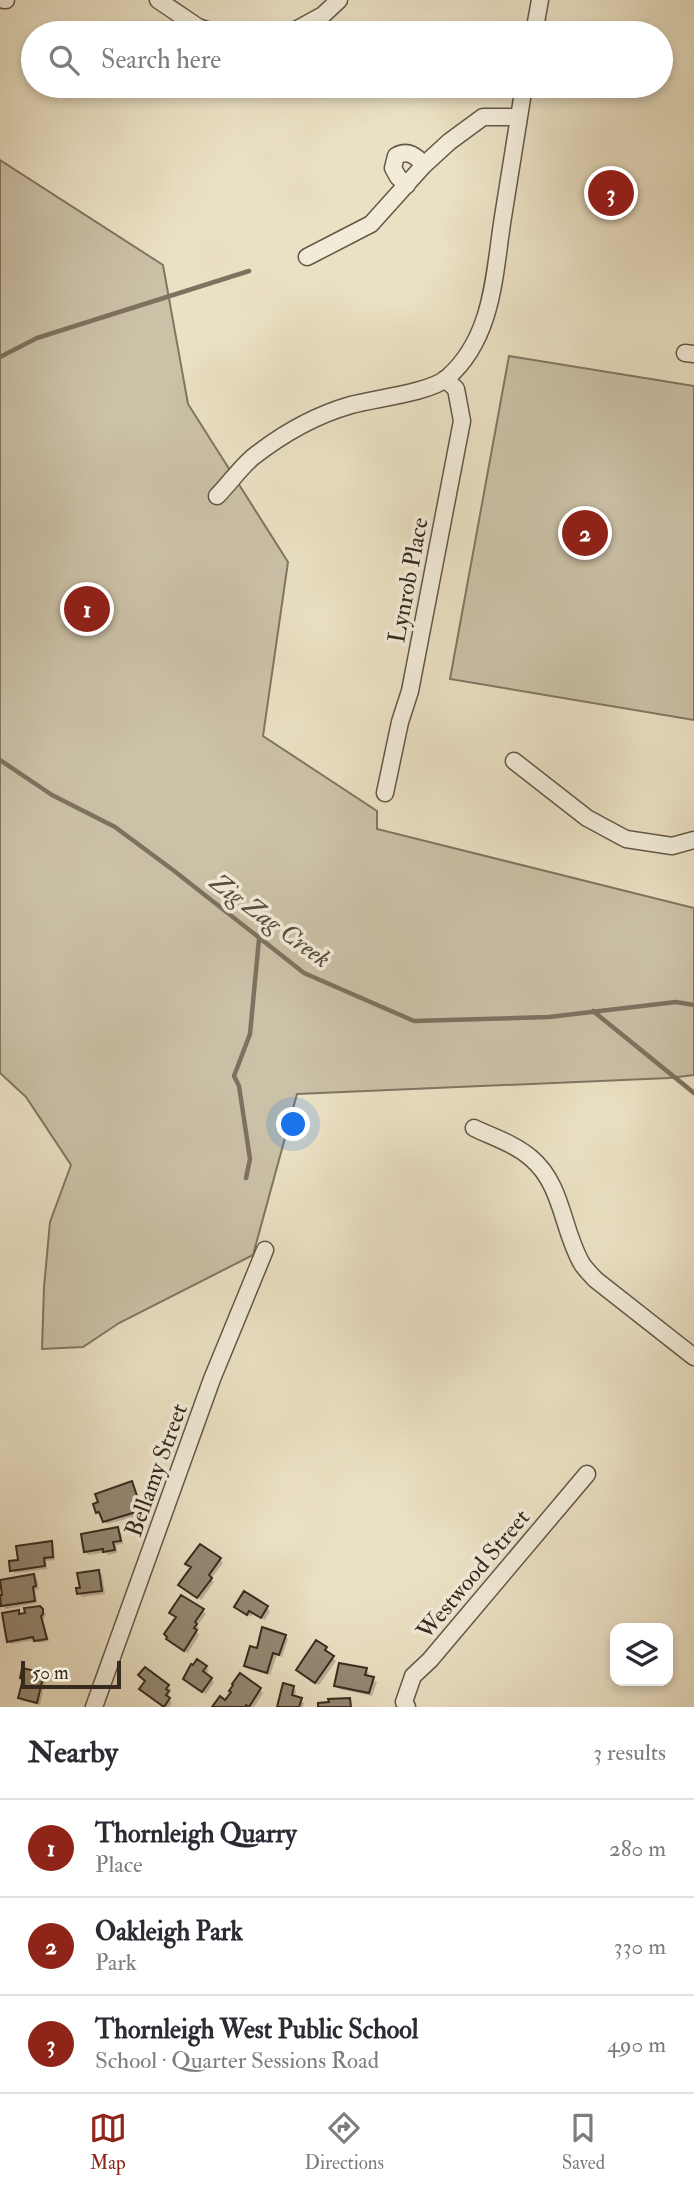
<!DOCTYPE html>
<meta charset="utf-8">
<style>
:root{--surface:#fff;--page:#f2f2f3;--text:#2b2b33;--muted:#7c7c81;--line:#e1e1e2;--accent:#8f2418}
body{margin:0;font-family:"IM FELL Double Pica",serif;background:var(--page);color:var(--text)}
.controls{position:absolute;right:21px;bottom:21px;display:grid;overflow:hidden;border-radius:14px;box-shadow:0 4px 10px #0003}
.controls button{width:63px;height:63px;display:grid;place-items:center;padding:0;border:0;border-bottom:2px solid var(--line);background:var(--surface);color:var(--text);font:35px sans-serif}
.scale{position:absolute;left:21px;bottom:18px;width:100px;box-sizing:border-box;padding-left:7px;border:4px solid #362a1f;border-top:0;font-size:19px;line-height:24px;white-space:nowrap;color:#362a1f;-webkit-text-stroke:5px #f1ebd8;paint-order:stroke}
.you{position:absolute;left:294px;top:1125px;width:24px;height:24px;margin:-18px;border:5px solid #fff;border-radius:50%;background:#1a73e8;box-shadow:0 0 0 10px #1a73e833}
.badge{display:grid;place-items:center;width:46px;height:46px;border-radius:50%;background:var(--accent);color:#fff;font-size:23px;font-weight:700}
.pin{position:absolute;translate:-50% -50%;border:4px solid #fff;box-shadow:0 2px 7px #0006}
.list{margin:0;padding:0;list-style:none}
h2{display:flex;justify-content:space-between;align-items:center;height:91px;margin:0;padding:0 28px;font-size:30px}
h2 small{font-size:23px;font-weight:400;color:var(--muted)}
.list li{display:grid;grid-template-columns:46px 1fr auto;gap:21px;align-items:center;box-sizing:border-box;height:98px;padding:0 28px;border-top:2px solid var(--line)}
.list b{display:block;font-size:26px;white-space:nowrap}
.list p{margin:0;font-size:23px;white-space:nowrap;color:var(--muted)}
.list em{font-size:23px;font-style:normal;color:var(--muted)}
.icon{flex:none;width:38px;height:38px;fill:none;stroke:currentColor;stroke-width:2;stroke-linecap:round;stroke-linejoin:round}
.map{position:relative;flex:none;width:694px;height:1707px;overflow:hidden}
.search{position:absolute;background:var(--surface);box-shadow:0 4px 10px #0003;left:21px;right:21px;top:21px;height:77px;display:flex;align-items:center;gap:18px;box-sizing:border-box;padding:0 24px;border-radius:38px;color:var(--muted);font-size:26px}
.sheet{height:385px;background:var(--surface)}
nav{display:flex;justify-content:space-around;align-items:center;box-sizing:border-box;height:98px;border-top:2px solid var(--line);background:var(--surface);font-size:19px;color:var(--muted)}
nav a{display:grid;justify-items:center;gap:4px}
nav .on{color:var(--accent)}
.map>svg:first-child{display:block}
.green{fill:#cbc1a7;stroke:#807663;stroke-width:2}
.shadow{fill:#0003}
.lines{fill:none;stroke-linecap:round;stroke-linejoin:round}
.stream{stroke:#7d7260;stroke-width:4.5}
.building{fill:#948974;stroke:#362a1f;stroke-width:2}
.street-casing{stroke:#635848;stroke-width:19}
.street{stroke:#f1ebd8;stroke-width:16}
.labels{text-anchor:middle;stroke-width:7;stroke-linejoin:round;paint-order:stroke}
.street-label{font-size:24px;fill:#362a1f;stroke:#f1ebd8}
.water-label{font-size:26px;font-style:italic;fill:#5a4e3f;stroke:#f1ebd8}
</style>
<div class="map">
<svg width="694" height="1707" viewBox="0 0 694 1707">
<rect width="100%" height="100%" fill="#eae0c3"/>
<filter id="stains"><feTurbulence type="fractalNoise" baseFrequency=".00286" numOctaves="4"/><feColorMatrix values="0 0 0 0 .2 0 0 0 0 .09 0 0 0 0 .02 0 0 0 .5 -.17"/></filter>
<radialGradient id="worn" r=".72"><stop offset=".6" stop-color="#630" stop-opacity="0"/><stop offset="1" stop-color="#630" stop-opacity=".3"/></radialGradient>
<!-- green -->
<path class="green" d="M0,160L163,265L188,404L288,562L263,736L377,811V829L694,908V1075L669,1078L297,1094L253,1255L119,1323L83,1347L42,1349L44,1287L50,1222L71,1165L26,1097L0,1073Z
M509,356L694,386V720L450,679Z"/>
<!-- shadow -->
<path class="shadow" d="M132,1483L135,1487L141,1505L135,1508L138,1516L107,1524L98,1512Z
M118,1529L121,1532L123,1544L116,1545L117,1553L108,1555L106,1552L89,1555L85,1552Z
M51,1543L54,1546L55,1560L46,1561L47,1569L15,1573L12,1570L20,1561Z
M220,1559L223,1563L211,1579L214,1582L201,1600L184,1588Z
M99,1572L102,1575L105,1594L82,1597L79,1593Z
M34,1576L37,1579L39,1589L35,1590L37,1603L6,1609L2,1605Z
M244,1593L270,1611L265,1620L253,1613L251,1617L239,1610Z
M40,1608L46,1614L43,1620L49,1641L39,1643L36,1640L11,1644L8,1641L18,1612L21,1615Z
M202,1611L206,1614L197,1626L199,1628L197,1632L199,1635L188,1653L171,1642L178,1618Z
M285,1636L288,1639L282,1657L277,1655L270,1675L249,1669L246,1665L259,1651Z
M325,1649L329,1652L327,1654L336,1661L319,1685L301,1673Z
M205,1667L209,1670L205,1675L214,1682L206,1694L188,1682Z
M366,1670L369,1673L368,1678L377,1682L372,1696L339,1689L336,1686Z
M43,1675L46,1678L40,1705L24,1701L20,1697L25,1680Z
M147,1681L168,1686L171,1689L168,1699L172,1703L169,1707H165L144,1692Z
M293,1687L296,1691L295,1698L304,1703L303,1707H278Z
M259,1689L263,1693L254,1707H215Z"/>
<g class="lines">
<!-- stream -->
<path class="stream" d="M0,357L37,338L249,271
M0,760L52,795L115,827L173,870L304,973L414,1021L549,1017L676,1002L694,1005
M593,1011L694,1093
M246,1178L250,1159L239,1086L234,1076L250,1034L259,939"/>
</g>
<!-- building -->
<path class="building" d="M132,1481L139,1502L133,1504L136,1512L103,1522L99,1512L96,1513L93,1504L98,1502L95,1494Z
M118,1527L121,1541L113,1542L115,1550L103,1552V1549L84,1552L81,1534Z
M52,1541L53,1557L44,1558L45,1566L10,1571L9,1561L18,1560L16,1546Z
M200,1544L221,1558L209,1575L212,1578L197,1598L178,1585L191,1567L185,1564Z
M99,1570L102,1591L77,1594L76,1588H80L77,1573Z
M34,1574L36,1586L33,1587L35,1601L1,1606L0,1595H2L0,1580Z
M244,1591L268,1606L261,1618L249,1611L247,1615L234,1607Z
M181,1595L204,1609L195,1622L197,1624L194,1628L197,1630L184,1651L166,1639L167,1637L164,1634L176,1617L169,1613Z
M40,1606L43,1609V1614L41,1616L47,1639L34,1641L33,1637L7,1642L2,1613L19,1610V1614L25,1613L24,1608Z
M262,1627L286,1635L279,1655L273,1653L267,1673L244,1666L250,1646L257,1648Z
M316,1640L327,1647L325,1650L334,1656L315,1683L296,1670Z
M197,1659L207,1666L203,1671L212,1678L202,1692L183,1679L191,1664L193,1665Z
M339,1663L367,1668L365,1675L374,1677L369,1693L334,1686Z
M145,1667L169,1685L166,1689L169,1691L166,1695L170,1698L164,1707L139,1689L145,1681L138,1675Z
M22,1668L44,1673L37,1703L18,1698L23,1679L20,1678Z
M240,1673L261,1688L249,1707L246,1705L245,1707H212L220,1696L225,1700L231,1692L229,1691L233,1685L232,1684Z
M283,1683L294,1686L292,1695L302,1698L299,1707H277Z
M350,1698L351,1707H318V1703L329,1702L328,1699Z"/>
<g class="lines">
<defs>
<path id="street" d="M4,0H6
M158,0L198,27L216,33
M290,33L323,15L339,0
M534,33L540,0
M407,185L398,177L393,168L396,156C408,149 416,156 424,165
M307,257L371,224L424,165L449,142L483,117H519
M685,353L694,354
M217,496C229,484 240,468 253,457C281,435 316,415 351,405C376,398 429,393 447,378C494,337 494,273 503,217C510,173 517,129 524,86
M514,761L587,818L626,839L672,846L694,840
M385,793L400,722L410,691L462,421L456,389L445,379
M474,1128C493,1137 515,1144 531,1158C563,1185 562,1230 582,1264C586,1270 591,1275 596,1280L694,1357
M94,1707L212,1379L265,1250
M407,1707L404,1702L413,1676L430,1660L587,1474"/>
</defs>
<!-- street casing -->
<use href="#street" class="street-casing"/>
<!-- street -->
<use href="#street" class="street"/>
</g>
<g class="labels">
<!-- street labels -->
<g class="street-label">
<text transform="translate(408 580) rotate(-79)" y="8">Lynrob Place</text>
<text transform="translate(156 1470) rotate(-70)" y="8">Bellamy Street</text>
<text transform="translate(473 1574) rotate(-50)" y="8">Westwood Street</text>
</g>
<!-- water labels -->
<g class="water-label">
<text transform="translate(271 920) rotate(36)" y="9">Zig Zag Creek</text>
</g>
</g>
<rect width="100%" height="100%" filter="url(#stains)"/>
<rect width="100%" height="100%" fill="url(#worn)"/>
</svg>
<div class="controls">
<button><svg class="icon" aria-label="layers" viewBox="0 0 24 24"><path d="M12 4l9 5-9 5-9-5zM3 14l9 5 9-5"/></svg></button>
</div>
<div class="scale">50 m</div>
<div class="you"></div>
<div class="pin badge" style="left:87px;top:609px">1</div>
<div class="pin badge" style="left:585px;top:533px">2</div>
<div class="pin badge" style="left:611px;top:193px">3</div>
<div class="search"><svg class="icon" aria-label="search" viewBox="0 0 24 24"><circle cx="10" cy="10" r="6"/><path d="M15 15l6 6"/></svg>Search here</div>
</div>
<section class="sheet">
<h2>Nearby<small>3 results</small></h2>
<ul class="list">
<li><span class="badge">1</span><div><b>Thornleigh Quarry</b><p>Place</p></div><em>280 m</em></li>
<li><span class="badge">2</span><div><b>Oakleigh Park</b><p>Park</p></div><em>330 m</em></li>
<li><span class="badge">3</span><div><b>Thornleigh West Public School</b><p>School · Quarter Sessions Road</p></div><em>490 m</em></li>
</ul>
</section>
<nav>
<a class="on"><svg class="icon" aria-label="map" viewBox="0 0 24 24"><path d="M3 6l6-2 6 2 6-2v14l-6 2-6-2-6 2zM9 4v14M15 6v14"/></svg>Map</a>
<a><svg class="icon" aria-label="directions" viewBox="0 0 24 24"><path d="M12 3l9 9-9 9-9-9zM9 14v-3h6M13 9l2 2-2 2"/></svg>Directions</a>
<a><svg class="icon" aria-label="saved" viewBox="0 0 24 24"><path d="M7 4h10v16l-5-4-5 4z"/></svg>Saved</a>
</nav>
